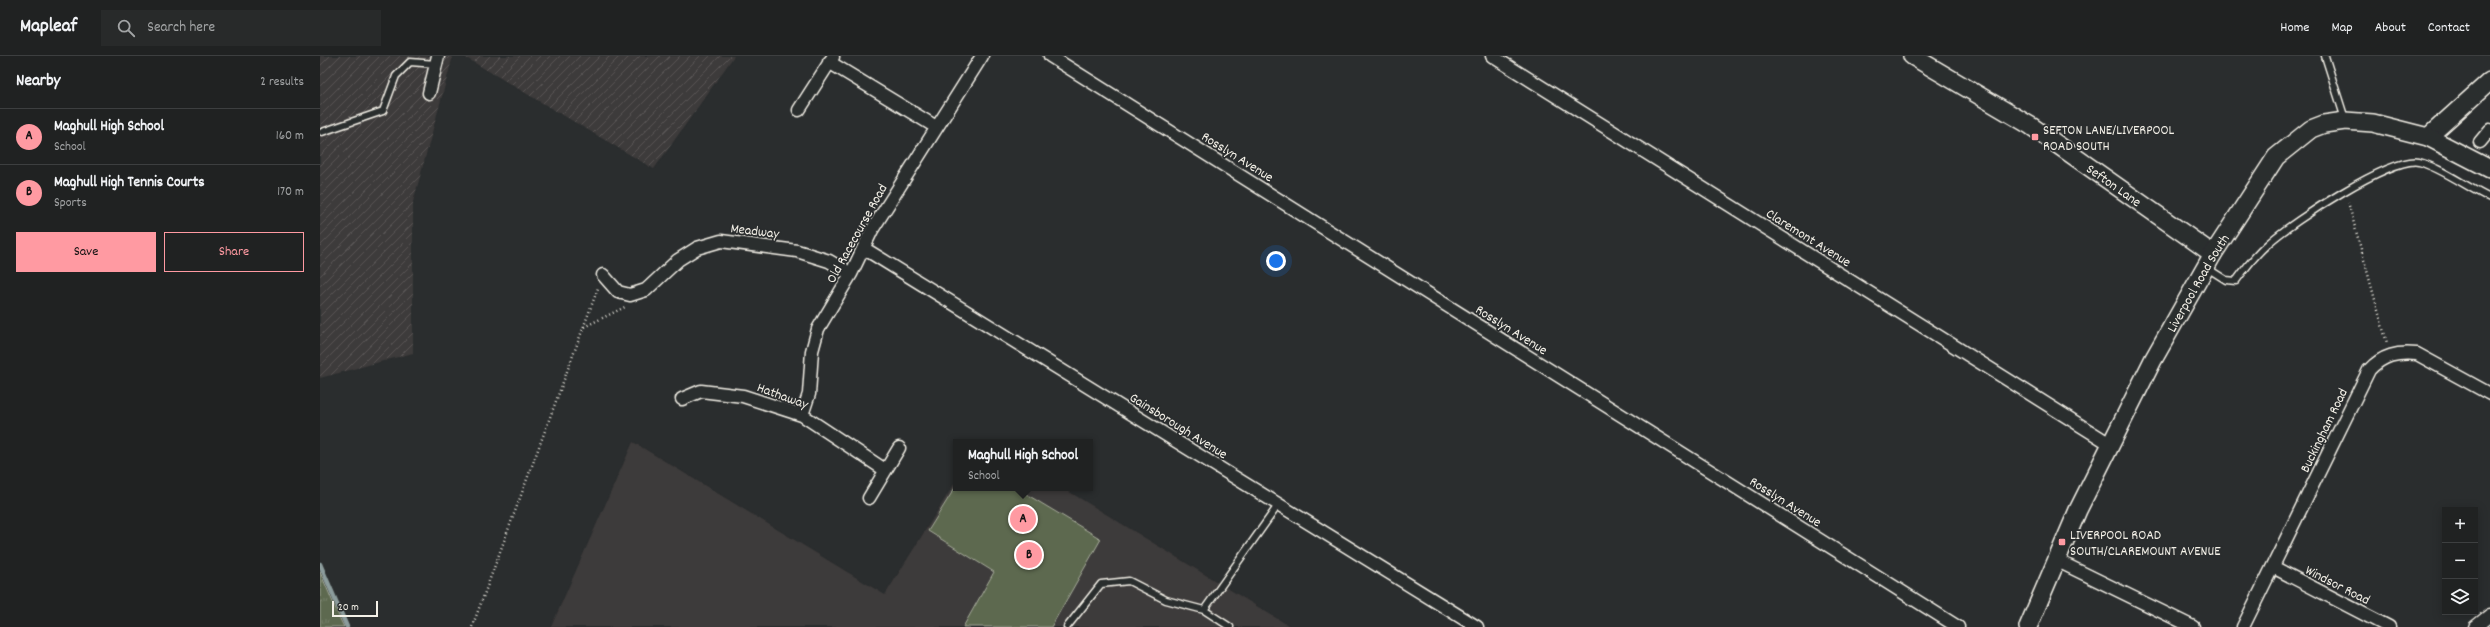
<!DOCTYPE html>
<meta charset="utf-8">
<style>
:root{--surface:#202222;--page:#282a2a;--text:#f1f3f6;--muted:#a2a4a5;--line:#3d3f40;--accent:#ff9aa2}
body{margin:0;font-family:Dekko,sans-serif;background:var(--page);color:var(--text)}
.controls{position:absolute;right:12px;bottom:12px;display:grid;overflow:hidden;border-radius:0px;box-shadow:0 2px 10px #0003}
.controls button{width:36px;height:36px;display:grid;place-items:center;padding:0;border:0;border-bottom:1px solid var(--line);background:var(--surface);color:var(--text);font:20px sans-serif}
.scale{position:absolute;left:12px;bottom:10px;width:46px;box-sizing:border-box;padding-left:4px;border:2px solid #f4f1e8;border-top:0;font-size:11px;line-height:14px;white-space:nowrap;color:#f4f1e8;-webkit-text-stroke:3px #2a2d2e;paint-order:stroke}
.you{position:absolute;left:956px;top:205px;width:14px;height:14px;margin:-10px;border:3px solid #fff;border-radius:50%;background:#1a73e8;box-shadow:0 0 0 6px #1a73e833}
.badge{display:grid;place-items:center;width:26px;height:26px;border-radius:50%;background:var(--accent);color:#111;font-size:13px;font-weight:700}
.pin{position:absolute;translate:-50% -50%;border:2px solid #fff;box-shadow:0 1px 4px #0006}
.popup{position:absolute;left:633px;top:383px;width:140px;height:52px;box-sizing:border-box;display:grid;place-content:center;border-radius:0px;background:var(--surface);filter:drop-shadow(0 1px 3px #0005);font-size:13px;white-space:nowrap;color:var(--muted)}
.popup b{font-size:15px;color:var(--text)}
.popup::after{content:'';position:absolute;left:50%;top:100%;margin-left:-8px;border:8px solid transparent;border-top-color:var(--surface)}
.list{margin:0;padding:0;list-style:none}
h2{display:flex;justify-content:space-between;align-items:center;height:52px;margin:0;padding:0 16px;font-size:17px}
h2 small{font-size:13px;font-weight:400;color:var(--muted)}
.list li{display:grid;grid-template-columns:26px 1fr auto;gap:12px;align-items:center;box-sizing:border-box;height:56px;padding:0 16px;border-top:1px solid var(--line)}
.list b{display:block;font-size:15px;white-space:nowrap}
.list p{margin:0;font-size:13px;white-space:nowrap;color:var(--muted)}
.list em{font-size:13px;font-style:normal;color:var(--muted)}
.actions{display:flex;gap:8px;padding:12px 16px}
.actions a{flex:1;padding:9px 0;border:1px solid var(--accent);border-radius:0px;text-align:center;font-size:14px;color:var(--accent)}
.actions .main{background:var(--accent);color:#111}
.icon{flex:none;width:22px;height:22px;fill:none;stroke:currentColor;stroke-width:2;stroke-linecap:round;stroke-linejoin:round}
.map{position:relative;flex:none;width:2170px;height:571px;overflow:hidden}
header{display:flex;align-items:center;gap:24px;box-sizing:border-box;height:56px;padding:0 20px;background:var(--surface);border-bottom:1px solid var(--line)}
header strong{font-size:19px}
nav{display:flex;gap:22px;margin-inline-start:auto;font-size:14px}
.search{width:280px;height:36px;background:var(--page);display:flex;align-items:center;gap:10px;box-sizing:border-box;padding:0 14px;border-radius:0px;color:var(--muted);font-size:15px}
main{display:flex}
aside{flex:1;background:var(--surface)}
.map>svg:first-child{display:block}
.built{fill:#3d3a3a}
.industrial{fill:url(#industrial-furrows)}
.grass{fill:url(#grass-tufts);stroke:#a8ad9c}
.garden{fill:#5d6950;stroke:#a8ad9c}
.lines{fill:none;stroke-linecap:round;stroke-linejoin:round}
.stream{stroke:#8c9c9c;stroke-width:4.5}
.lane-casing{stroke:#f4f1e8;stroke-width:9}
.street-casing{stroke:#f4f1e8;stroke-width:15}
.secondary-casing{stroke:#f4f1e8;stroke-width:20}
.path{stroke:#f4f1e8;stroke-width:2.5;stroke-dasharray:1 3;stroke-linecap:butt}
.lane{stroke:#2a2d2e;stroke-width:6}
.street{stroke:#2a2d2e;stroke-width:12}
.secondary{stroke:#2a2d2e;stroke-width:17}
.poi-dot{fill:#ff9aa2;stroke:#2a2d2e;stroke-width:1.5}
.labels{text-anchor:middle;stroke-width:3.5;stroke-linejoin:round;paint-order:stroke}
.poi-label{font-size:14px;fill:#f4f1e8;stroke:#2a2d2e;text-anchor:start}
.street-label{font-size:14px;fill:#f4f1e8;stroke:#2a2d2e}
</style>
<header>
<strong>Mapleaf</strong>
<div class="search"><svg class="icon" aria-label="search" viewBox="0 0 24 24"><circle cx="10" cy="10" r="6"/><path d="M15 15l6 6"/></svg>Search here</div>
<nav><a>Home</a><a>Map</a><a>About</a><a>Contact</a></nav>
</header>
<main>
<aside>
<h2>Nearby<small>2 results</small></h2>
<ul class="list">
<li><span class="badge">A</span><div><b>Maghull High School</b><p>School</p></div><em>160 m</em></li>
<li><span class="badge">B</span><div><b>Maghull High Tennis Courts</b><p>Sports</p></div><em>170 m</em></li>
</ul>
<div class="actions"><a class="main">Save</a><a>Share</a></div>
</aside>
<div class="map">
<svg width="2170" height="571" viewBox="0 0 2170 571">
<defs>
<pattern id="industrial-furrows" width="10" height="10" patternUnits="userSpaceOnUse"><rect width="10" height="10" fill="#3d3a3a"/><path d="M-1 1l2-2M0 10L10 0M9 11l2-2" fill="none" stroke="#5a5756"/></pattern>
<pattern id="grass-tufts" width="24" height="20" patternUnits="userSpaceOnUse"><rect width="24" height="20" fill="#5d6950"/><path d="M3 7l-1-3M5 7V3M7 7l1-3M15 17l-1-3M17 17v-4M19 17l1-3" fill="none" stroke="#757f69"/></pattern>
</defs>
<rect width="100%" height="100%" fill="#2a2d2e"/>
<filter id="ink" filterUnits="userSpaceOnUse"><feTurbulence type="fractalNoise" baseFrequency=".025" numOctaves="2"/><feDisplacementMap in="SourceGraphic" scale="8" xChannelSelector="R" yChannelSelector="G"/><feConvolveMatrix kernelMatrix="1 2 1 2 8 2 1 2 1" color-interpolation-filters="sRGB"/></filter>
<g filter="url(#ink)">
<!-- built -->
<path class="built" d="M313,386L565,539L636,425V432H743L971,571H231Z"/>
<!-- industrial -->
<path class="industrial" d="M0,0H133L93,146V297L0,322Z
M143,0H414L334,113Z"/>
<!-- grass -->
<path class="grass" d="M0,516L21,565L24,571H0Z"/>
<!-- garden -->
<path class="garden" d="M636,430V432H696L781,483L731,571H643L674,516L608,475Z"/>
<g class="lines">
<!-- stream -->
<path class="stream" d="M0,508L27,571"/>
<defs>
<path id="lane" d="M2005,0L2025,63
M2,76L63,55L76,20L90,6L116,8
M1887,212L1906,224L1916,225C1926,211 1937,197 1950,186C1972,166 2072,100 2099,106C2122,112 2148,132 2170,142
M884,554L910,571
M747,571L781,528L809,525L846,544L884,554L959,448"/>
<path id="street" d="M730,0L1638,571
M1172,0L1790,388
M509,6L616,71
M109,37L118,0
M479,54L513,1
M2160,86L2170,74
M545,193L1157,571
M283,219L298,236L310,239L326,234L358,204L377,192L401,185L477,195L509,205L531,218
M362,343L381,335L423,340L482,359L565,414
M482,359L489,338L492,295L498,273L531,218L552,174L662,0
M549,442L579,392
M1736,504L1873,571
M1953,511L2069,571
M1923,571L2049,314C2063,299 2077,296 2097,298L2170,338
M2155,571L2170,559"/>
<g id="secondary">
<path id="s1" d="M1592,0L1711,70L1893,198"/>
<path d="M2108,81L2170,25"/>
<path id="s2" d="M1708,571L1758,454L1833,304L1893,198L1956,101L1991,73L2004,68L2025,65L2053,67L2108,81L2170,113"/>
</g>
</defs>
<!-- lane casing -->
<use href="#lane" class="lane-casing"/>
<!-- street casing -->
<use href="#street" class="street-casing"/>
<!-- secondary casing -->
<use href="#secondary" class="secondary-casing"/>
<!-- path -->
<path class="path" d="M2028,146L2067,287
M264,271L305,251
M152,571L278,232"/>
<!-- lane -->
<use href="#lane" class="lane"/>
<!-- street -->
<use href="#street" class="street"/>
<!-- secondary -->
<use href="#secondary" class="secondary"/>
</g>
</g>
<!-- markers -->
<g class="poi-dot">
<rect x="1711" y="77" width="8" height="8" rx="2"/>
<rect x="1738" y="482" width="8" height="8" rx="2"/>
</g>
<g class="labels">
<!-- poi labels -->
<g class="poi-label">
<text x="1723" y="78">SEFTON LANE/LIVERPOOL<tspan x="1723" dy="16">ROAD SOUTH</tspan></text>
<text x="1750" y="483">LIVERPOOL ROAD<tspan x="1750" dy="16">SOUTH/CLAREMOUNT AVENUE</tspan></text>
</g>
<!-- street labels -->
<g class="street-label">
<text transform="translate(918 100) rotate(32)" y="5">Rosslyn Avenue</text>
<text dy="5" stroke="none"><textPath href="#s1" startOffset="240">Sefton Lane</textPath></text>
<text transform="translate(435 174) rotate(7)" y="5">Meadway</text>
<text transform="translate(536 177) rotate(-61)" y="5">Old Racecourse Road</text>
<text transform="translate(1489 181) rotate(32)" y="5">Claremont Avenue</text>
<text dy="5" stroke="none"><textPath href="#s2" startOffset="384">Liverpool Road South</textPath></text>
<text transform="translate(1192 273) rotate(32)" y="5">Rosslyn Avenue</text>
<text transform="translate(463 339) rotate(20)" y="5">Hathaway</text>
<text transform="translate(859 369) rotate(32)" y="5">Gainsborough Avenue</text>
<text transform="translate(2003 374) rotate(-64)" y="5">Buckingham Road</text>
<text transform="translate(1466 445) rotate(32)" y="5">Rosslyn Avenue</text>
<text transform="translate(2018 528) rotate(27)" y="5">Windsor Road</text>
</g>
</g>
</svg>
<div class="controls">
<button>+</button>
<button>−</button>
<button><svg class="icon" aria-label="layers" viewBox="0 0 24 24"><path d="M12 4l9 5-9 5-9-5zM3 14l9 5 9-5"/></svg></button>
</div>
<div class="scale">20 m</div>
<div class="you"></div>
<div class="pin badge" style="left:703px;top:463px">A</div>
<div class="popup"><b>Maghull High School</b>School</div>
<div class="pin badge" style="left:709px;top:499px">B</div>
</div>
</main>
